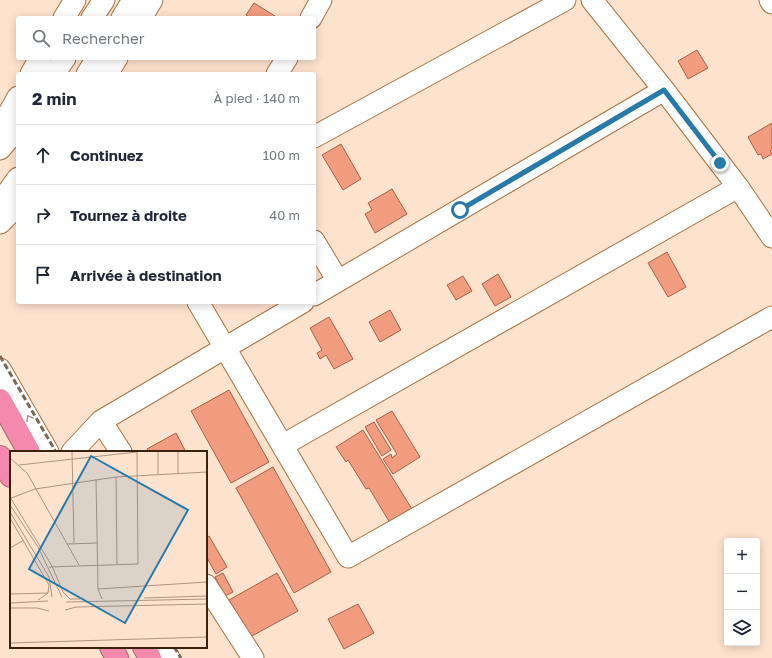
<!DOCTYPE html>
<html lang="fr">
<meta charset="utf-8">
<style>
:root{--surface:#fff;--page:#f2f2f3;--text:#1f2937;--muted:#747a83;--line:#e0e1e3}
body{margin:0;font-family:"Golos Text",sans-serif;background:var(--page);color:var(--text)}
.controls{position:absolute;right:12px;bottom:12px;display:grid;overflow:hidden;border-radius:4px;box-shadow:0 2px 10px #0003}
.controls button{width:36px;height:36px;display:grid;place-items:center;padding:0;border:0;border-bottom:1px solid var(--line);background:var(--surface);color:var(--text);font:20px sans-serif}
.stop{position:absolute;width:12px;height:12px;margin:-9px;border:3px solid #277aaa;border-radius:50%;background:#fff}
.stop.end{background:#277aaa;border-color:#fff;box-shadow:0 1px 4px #0008}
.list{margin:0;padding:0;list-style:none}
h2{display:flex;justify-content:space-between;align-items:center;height:52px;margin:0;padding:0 16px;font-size:17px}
h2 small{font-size:13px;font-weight:400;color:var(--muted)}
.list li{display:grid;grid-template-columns:26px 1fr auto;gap:12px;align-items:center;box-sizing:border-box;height:60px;padding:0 16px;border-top:1px solid var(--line)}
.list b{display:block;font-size:15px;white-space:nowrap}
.list em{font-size:13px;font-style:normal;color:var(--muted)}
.icon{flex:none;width:22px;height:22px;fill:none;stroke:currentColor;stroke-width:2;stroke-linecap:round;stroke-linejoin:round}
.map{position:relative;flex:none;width:772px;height:658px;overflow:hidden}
.search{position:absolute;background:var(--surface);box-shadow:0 2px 10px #0003;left:16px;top:16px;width:300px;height:44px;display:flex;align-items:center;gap:10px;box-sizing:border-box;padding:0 14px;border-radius:4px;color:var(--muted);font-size:15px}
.panel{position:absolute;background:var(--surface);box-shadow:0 2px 10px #0003;left:16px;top:72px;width:300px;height:232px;border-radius:4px}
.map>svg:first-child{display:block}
.building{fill:#f29c7f;stroke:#a86049}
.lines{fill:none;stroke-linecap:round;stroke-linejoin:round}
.minor-casing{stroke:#ad7240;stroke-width:23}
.highway-casing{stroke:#b36575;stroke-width:24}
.minor{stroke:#fff;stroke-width:21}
.highway{stroke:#f389ad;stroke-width:22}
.rail{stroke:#806752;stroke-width:3;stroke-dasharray:6 3;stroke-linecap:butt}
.oneway{stroke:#a79c92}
.route{stroke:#277aaa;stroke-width:5}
.inset-road{fill:none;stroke:#af9581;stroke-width:1}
.view{fill:#277aaa;fill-opacity:0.15;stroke:#277aaa;stroke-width:2}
.inset-edge{fill:none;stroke:#3b220d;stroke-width:2}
</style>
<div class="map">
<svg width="772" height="658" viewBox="0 0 772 658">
<rect width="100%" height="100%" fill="#fde2ce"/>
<!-- building -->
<path class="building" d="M254,3L278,18H251L246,15Z
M697,50L708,68L688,79L678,61Z
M772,123V150L770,151L772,154L763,159L761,154L758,155L748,137Z
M341,144L361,179L343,190L322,155Z
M392,189L407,214L375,233L365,214L372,210L368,203Z
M667,252L686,287L668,297L648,263Z
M498,274L511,297L495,306L482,284Z
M463,276L472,291L456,300L447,285Z
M390,310L401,330L380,342L369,322Z
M329,317L353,359L334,369L326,355L320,359L317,353L322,350L310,328Z
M229,390L269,462L231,483L191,411Z
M392,411L420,457L393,474L383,459L391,454L392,458L397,454L376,420Z
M374,422L391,450L382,456L365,427Z
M363,430L415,514L390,523L369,488L366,489L348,460L346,462L336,447Z
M176,433L186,452H149L147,449Z
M273,467L331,572L294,593L236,488Z
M209,536L227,567L216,574L206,556V538Z
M223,573L233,592L225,596L215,577Z
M277,573L298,611L250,637L229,600Z
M358,604L374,633L344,649L328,619Z"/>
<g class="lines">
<defs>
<path id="minor" d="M592,0L664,90L738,187L772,237
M770,0L772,3
M64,18L75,0
M92,18L104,0
M122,18L133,0
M141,18L152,0
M311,18L321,0
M31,74L40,58
M54,74L65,58
M87,74L97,58
M107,74L117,58
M277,74L287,58
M0,125L9,113L18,97
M314,137L565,0
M0,149L18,128
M0,201L5,196L18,178
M0,223L18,205
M314,241L338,281
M314,295L664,90
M198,302L348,557L772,317
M0,369L48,452
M101,421L121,452
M283,445L738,187
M72,452L101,421L303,302
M206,585L253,658
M162,647L169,658"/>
<path id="highway" d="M0,400L29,452
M0,457L11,476
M111,647L117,658
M144,647L150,658"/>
</defs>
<!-- minor casing -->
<use href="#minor" class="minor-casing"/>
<!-- highway casing -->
<use href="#highway" class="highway-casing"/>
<!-- minor -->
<use href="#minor" class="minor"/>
<!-- highway -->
<use href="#highway" class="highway"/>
<!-- rail -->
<path class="rail" d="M0,356L56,452
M174,647L181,658"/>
</g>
<!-- one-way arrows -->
<defs><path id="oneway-chevron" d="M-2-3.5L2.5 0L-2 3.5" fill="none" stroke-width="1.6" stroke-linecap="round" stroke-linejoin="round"/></defs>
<use class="oneway" href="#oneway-chevron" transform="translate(29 418) rotate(-120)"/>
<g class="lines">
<!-- route -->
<path class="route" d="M460,210L664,90L720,163"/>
</g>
<!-- overview -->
<g transform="translate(10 451)">
<rect width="197" height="197" fill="#fde2ce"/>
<path class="inset-road" d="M62,1L64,92M148,1V23M168,1V22M0,7L17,22L69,114M9,14L127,1M106,26L107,113M86,28L88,138L92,148M0,46L42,115L53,141L60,148H70M1,47L25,38L106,26L197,21M0,54L28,96L52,146M0,61L39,126L42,146M0,67L39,134L38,142L28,149M57,93L87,92M0,97L14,89M39,116L128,113L127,1M88,138L197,131M0,143L38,142M134,147L197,145M56,151L197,148M0,152L38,150M0,157H27L39,160M55,159L66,156L197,153M0,192L197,186"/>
<path class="view" d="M81,5L178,59L115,172L19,118Z"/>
<rect width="197" height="197" class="inset-edge"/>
</g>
</svg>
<div class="controls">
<button>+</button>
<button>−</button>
<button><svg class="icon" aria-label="layers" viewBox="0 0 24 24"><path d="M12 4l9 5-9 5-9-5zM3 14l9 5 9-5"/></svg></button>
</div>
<div class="stop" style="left:460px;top:210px"></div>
<div class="stop end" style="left:720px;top:163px"></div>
<div class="search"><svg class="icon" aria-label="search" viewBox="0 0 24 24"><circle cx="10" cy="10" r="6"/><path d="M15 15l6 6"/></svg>Rechercher</div>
<section class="panel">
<h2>2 min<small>À pied · 140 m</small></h2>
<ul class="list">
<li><svg class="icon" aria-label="ahead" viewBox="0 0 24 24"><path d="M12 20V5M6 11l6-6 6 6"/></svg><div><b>Continuez</b></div><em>100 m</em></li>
<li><svg class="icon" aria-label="right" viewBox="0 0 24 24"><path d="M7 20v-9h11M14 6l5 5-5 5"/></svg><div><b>Tournez à droite</b></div><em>40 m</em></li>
<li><svg class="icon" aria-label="arrive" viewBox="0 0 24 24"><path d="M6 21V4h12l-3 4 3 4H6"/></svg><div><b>Arrivée à destination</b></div></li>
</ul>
</section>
</div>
